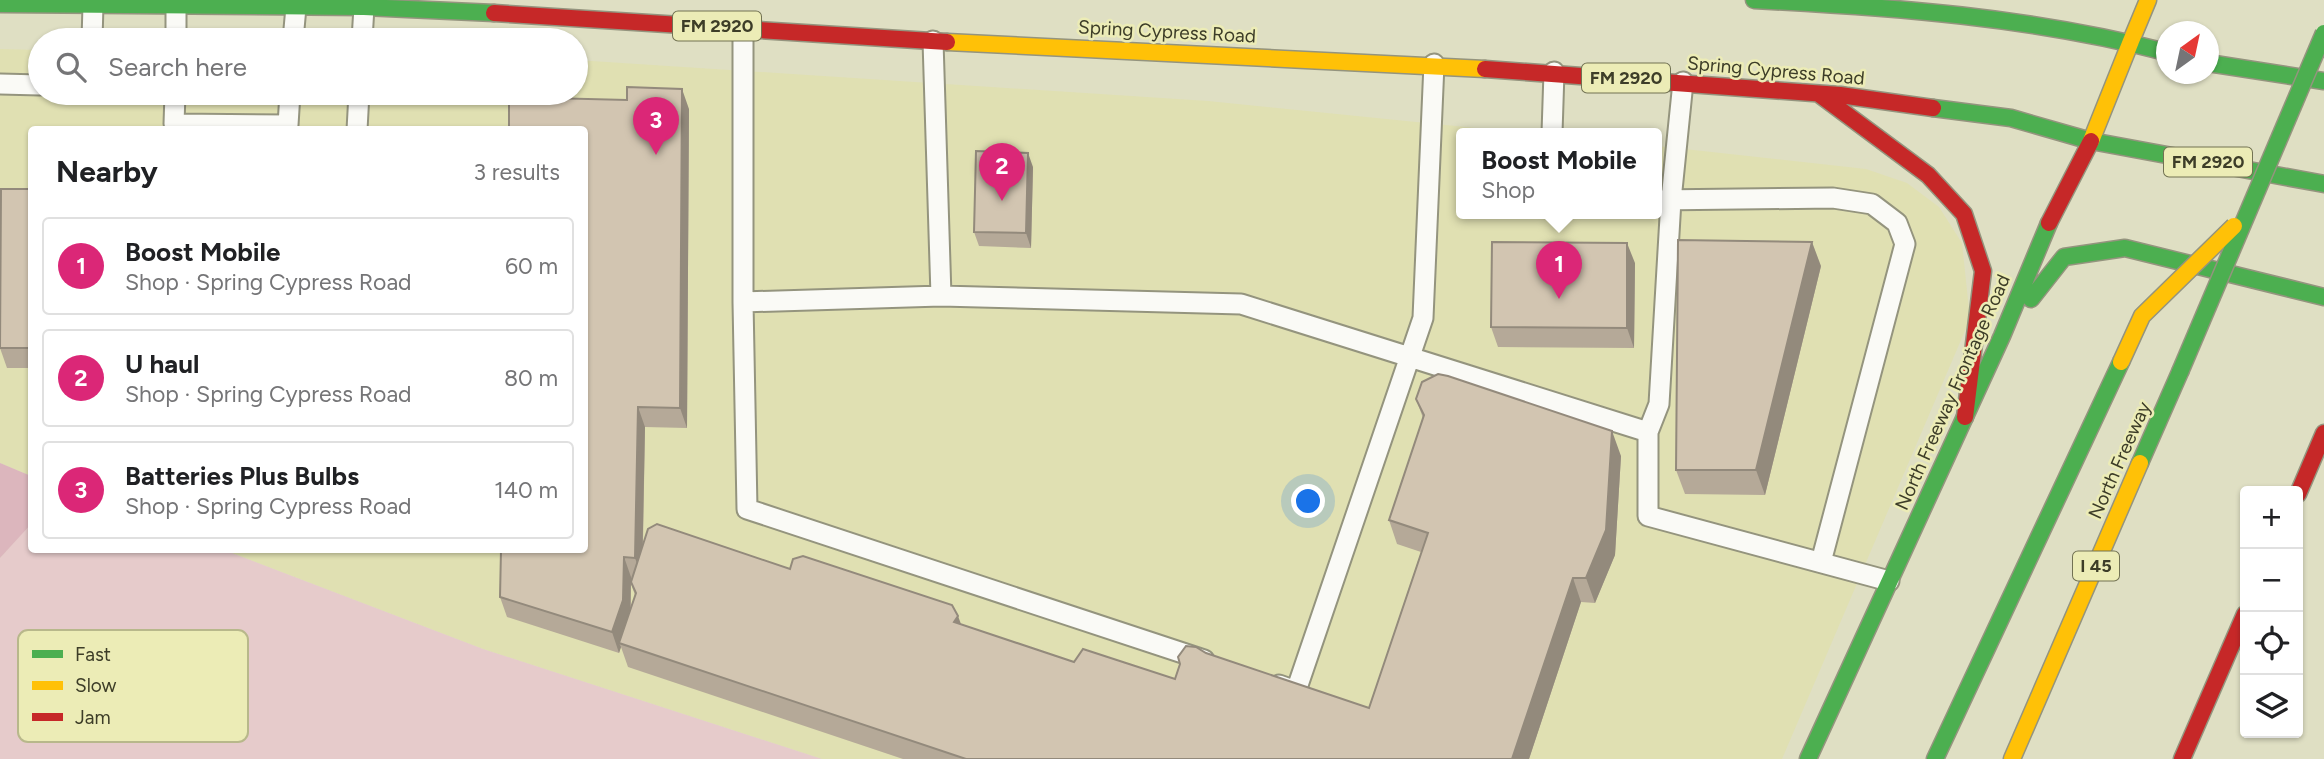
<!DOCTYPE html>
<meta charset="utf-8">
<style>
:root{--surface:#fff;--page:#f6f6f6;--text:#202124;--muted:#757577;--line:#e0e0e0;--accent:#db2777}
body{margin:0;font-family:Figtree,sans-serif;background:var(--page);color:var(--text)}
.controls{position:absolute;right:21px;bottom:21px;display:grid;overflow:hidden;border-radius:7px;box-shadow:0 2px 5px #0004}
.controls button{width:63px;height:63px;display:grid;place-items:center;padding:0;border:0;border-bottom:2px solid var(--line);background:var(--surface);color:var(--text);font:35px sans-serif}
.compass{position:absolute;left:2156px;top:21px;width:63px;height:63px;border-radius:50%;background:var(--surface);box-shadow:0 2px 5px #0004;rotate:33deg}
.you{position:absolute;left:1309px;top:502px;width:24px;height:24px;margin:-18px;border:5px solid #fff;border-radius:50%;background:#1a73e8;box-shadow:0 0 0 10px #1a73e833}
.badge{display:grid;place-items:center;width:46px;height:46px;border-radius:50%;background:var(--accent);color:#fff;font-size:23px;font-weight:700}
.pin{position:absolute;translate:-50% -58px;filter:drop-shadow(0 2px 4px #0008)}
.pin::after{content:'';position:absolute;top:37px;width:24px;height:21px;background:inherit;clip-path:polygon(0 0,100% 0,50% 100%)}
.popup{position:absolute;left:1456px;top:128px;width:206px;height:91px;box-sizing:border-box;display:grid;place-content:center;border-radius:7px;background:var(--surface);filter:drop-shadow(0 2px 5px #0005);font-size:23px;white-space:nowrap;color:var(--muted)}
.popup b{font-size:26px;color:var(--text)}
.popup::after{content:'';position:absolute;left:50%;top:100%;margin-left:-14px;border:14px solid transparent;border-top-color:var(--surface)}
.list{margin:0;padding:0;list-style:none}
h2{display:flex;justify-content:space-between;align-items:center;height:91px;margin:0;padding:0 28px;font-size:30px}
h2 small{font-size:23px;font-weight:400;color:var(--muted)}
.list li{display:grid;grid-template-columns:46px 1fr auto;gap:21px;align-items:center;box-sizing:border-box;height:98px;margin:0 14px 14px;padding:0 14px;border:2px solid var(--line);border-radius:7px}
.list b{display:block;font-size:26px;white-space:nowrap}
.list p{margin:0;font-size:23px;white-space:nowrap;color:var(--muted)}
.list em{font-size:23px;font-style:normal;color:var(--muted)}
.icon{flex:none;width:38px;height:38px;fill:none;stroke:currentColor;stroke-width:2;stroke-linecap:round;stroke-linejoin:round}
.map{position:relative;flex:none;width:2324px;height:759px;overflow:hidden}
.search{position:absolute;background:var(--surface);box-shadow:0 2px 5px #0004;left:28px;top:28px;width:560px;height:77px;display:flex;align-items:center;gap:18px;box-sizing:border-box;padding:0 24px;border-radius:38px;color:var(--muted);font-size:26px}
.panel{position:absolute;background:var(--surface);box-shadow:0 2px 5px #0004;left:28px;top:126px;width:560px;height:427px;border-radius:7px}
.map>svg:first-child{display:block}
.built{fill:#e0e0b2}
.green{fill:#e6cbcb}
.forest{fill:#dcb6bd}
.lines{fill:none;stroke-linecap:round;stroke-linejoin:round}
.lane-casing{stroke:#94947e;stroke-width:23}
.fast-casing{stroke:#94947e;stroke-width:19}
.slow-casing{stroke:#94947e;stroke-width:19}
.jam-casing{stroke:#94947e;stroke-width:19}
.lane{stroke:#fafaf6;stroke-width:19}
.fast{stroke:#4caf50;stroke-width:16}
.slow{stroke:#ffc107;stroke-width:16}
.jam{stroke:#c62828;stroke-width:16}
.fast-bridge-casing{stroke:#94947e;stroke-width:19;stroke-linecap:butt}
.slow-bridge-casing{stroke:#94947e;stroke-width:19;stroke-linecap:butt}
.fast-bridge{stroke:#4caf50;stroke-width:16}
.slow-bridge{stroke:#ffc107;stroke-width:16}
.wall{fill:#b5a998;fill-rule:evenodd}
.shaded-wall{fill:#938a7c}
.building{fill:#d2c5b1;stroke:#938a7c;stroke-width:2}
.labels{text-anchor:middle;stroke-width:5;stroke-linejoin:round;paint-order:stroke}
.shield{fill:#ececb6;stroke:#727253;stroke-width:2}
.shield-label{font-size:18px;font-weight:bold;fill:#3d3d28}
.street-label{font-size:19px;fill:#3d3d28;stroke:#ececb6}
.key{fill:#ececb6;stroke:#b8b88b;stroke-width:2}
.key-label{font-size:19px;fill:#3d3d28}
</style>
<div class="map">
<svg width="2324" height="759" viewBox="0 0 2324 759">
<rect width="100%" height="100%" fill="#dfdfc3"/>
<!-- built -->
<path class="built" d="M0,49L40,50V93H576V60L1208,101L1525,133H1461V213H1657V146L1866,169L1907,183L1939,207L1962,243L1970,319L1782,759H822L483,649L224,550H584V130H32L31,476L0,463Z"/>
<!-- green -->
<path class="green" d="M31,523L32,550H224L483,649L822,759H0V558Z"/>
<!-- forest -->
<path class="forest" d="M0,463L31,476L32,523L0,558Z"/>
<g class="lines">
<defs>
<path id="lane" d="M743,28V302L941,296L1241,304L1648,432V516L1889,581
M92,40L93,5
M176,40V6
M293,40L296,7
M362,40L364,7
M933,41L941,296
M0,84L40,85
M175,93L174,124L288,125L290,93
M357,130L359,93
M1552,133L1554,72
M1657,200L1833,198L1872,204L1897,223L1905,244L1821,562
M743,302L747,509L1204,660
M1648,432L1659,404L1671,200L1683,82
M1279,685L1296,691L1423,318L1434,64"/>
<path id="fast" d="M1754,0C1893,7 2031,17 2166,52
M0,4L364,7L494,13
M2208,63L2324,81
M1933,108L2011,118L2091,141L2324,184
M2031,299L2064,257L2125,248L2324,297
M2140,463L2180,372
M1808,759L2002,336L2049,223
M1935,759L2121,362"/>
<path id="slow" d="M2131,41L2148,0
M947,42L1485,69
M2091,141L2131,41
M2012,759L2140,463"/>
<path id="jam" d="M494,13L947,42
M1485,69L1840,95L1933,108
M1819,94L1928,175L1964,214L1983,271L1965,417
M2049,223L2091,141
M2298,494L2324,433
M2182,759L2245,614"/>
</defs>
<!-- lane casing -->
<use href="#lane" class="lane-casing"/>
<!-- fast casing -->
<use href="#fast" class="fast-casing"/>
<!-- slow casing -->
<use href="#slow" class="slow-casing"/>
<!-- jam casing -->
<use href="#jam" class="jam-casing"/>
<!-- lane -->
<use href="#lane" class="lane"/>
<!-- fast -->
<use href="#fast" class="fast"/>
<!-- slow -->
<use href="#slow" class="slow"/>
<!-- jam -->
<use href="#jam" class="jam"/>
<defs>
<path id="fast-bridge" d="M2180,372L2324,33"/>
<path id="slow-bridge" d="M2121,362L2142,316L2234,226"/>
</defs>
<!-- fast-bridge casing -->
<use href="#fast-bridge" class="fast-bridge-casing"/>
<!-- slow-bridge casing -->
<use href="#slow-bridge" class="slow-bridge-casing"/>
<!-- fast-bridge -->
<use href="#fast-bridge" class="fast-bridge"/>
<!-- slow-bridge -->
<use href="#slow-bridge" class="slow-bridge"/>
</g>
<!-- wall -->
<path class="wall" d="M689,109L687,428L645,427L643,544L790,569L1074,662L1175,679L1206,653L1369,708L1421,552L1397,544L1389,520L1423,418L1416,399L1621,456L1615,555L1595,603L1581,602L1529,759H903L628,667L621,647L619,653L507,617L500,597ZM631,584L635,595L631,609Z
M1033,167L1031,248L979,246L974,232Z
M32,189V368H7L0,348Z
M1635,263L1634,348L1498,347L1491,327Z
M1821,266L1765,495L1685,494L1676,470Z"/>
<!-- shaded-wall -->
<path class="shaded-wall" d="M682,89L689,109L687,428L680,408Z
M1028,153L1033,167L1031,248L1026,233Z
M1812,242L1821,266L1765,495L1756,470Z
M1627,243L1635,263L1634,348L1627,328Z
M638,407L645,427L642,578L635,558Z
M1612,431L1621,456L1615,555L1595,603L1586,578Z
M624,557L631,577L630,620L619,643L621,647L619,653L612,632Z
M1573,578L1581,602L1529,759H1512Z
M958,616L967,640L954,622Z"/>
<!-- building -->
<path class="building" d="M627,87L682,89L680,408L638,407L635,558L624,557L623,600L612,632L500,597L501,550H584V130H509V97L627,100Z
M976,151L1028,153L1026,233L974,232Z
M1,189H32V348H0Z
M1678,240L1812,242L1756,470H1676Z
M1492,242L1627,243V328L1491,327Z
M1438,374L1448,376L1612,431L1606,530L1586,578H1573L1512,759H966L619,643L636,593L631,582L648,529L657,524L790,569L793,559L803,556L952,605L958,616L954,622L1074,662L1083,649L1175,679L1180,664L1178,657L1186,646L1196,647L1206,653L1369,708L1428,533L1389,520L1424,415L1416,399L1422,382Z"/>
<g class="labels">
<!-- shield labels -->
<g class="shield">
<rect x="673" y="11.5" width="88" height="29" rx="5"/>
<rect x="1582" y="63.5" width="88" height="29" rx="5"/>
<rect x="2164" y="147.5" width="88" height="29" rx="5"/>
<rect x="2073" y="551.5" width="46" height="29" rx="5"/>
</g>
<g class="shield-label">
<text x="717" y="32">FM 2920</text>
<text x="1626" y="84">FM 2920</text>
<text x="2208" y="168">FM 2920</text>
<text x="2096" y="572">I 45</text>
</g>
<!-- street labels -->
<g class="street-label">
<text transform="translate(1167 31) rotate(3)" y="7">Spring Cypress Road</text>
<text transform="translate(1776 70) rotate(5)" y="7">Spring Cypress Road</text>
<text transform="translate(1952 392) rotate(-66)" y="7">North Freeway Frontage Road</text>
<text transform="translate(2119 460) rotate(-66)" y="7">North Freeway</text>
</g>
</g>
<!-- legend -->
<rect x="18" y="630" width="230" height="112" rx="10" class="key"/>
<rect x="32" y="650" width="31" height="8" fill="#4caf50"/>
<rect x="32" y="681" width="31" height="9" fill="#ffc107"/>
<rect x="32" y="713" width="31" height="8" fill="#c62828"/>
<g class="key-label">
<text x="75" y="661">Fast</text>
<text x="75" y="692">Slow</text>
<text x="75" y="724">Jam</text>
</g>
</svg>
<div class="controls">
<button>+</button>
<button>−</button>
<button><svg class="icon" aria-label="locate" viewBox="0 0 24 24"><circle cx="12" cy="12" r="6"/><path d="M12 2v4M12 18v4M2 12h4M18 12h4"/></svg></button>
<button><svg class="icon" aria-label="layers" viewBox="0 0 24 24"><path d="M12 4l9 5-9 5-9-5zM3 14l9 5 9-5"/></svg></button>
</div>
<svg class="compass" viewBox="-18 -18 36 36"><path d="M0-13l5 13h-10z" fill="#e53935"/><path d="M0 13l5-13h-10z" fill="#757577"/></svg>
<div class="you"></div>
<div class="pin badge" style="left:1559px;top:299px">1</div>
<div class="popup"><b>Boost Mobile</b>Shop</div>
<div class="pin badge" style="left:1002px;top:201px">2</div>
<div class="pin badge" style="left:656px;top:155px">3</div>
<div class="search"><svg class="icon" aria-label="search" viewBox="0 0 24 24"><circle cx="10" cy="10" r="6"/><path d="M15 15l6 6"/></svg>Search here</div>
<section class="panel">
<h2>Nearby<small>3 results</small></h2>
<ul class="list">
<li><span class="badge">1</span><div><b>Boost Mobile</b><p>Shop · Spring Cypress Road</p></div><em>60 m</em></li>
<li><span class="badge">2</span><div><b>U haul</b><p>Shop · Spring Cypress Road</p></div><em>80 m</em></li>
<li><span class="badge">3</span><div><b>Batteries Plus Bulbs</b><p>Shop · Spring Cypress Road</p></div><em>140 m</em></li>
</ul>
</section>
</div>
